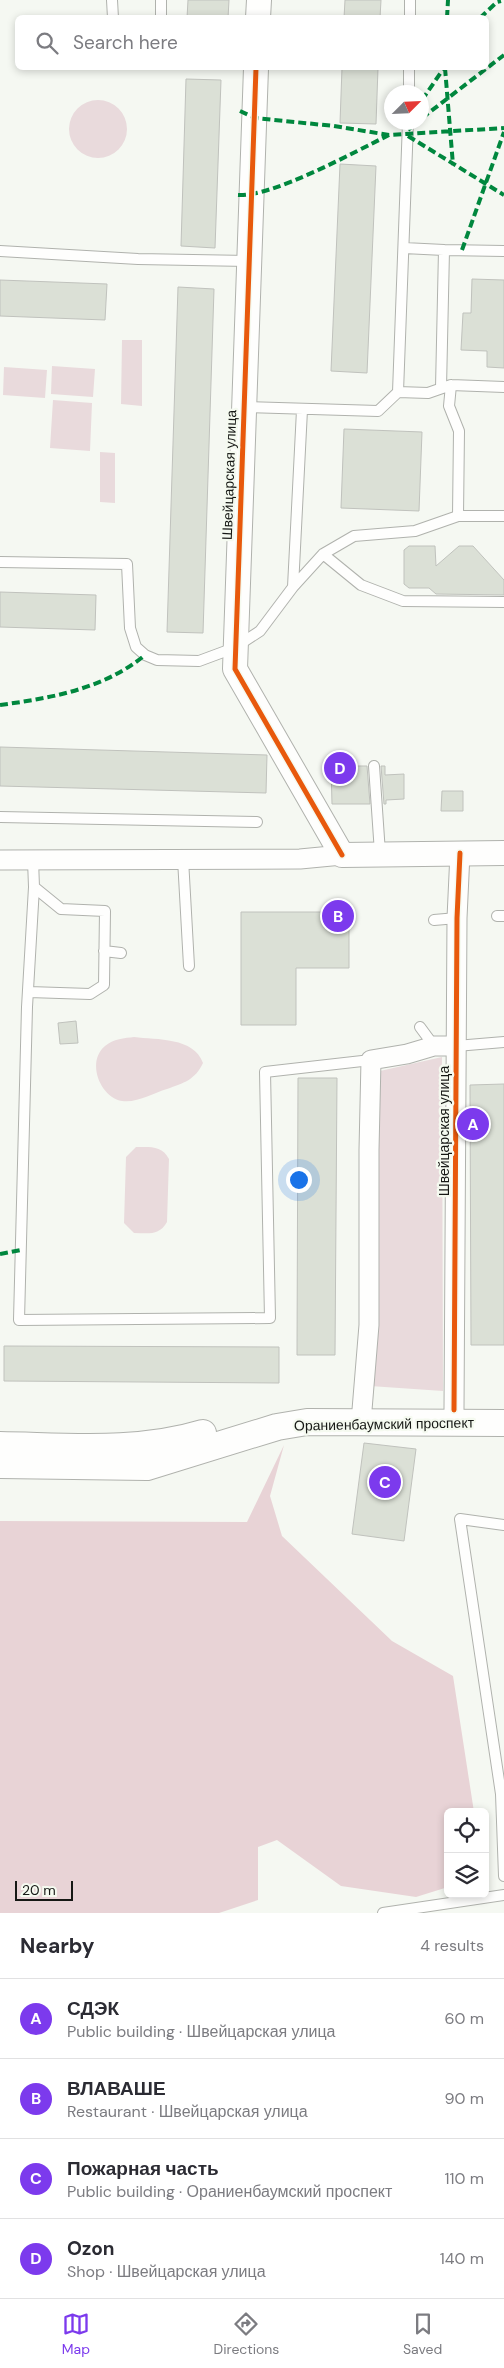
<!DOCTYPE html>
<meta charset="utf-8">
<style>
:root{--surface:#fff;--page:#f2f2f3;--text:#2b2b33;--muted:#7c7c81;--line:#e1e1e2;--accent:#7c3aed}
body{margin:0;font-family:"DM Sans",sans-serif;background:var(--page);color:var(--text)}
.controls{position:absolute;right:15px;bottom:15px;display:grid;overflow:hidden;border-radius:8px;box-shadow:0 2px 8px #0003}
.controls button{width:45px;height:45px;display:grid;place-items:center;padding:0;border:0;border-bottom:1px solid var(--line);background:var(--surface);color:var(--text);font:25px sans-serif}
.compass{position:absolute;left:384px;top:85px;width:45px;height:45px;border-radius:50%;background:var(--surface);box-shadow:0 2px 8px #0003;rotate:66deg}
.scale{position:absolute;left:15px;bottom:12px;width:58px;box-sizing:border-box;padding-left:5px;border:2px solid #161815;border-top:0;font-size:14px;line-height:18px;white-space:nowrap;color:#161815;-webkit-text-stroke:4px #f5faf0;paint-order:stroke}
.you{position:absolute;left:298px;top:1179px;width:18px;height:18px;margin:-12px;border:4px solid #fff;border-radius:50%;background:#1a73e8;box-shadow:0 0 0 8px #1a73e833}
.badge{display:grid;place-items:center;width:32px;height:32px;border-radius:50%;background:var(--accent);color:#fff;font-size:16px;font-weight:700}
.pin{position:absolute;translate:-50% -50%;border:2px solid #fff;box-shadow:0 1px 5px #0006}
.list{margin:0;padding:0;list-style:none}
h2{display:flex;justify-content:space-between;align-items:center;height:65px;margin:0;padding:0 20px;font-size:21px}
h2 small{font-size:16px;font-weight:400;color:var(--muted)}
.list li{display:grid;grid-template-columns:32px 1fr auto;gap:15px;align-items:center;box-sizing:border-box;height:80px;padding:0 20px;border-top:1px solid var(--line)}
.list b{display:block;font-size:19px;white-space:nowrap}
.list p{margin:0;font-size:16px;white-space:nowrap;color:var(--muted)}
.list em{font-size:16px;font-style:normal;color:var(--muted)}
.icon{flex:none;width:28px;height:28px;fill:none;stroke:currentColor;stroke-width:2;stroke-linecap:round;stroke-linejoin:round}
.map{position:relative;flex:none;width:504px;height:1913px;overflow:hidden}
.search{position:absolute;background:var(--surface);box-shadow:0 2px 8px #0003;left:15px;right:15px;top:15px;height:55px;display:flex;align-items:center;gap:12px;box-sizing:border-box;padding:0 18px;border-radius:8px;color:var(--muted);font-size:19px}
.sheet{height:385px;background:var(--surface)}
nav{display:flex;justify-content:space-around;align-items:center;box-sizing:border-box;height:70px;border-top:1px solid var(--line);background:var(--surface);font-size:14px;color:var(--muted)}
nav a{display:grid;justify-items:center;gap:2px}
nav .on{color:var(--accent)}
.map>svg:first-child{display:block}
.green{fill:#e9dadc}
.forest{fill:#e8d3d6}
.building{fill:#dbe0d6;stroke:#c0c2bd}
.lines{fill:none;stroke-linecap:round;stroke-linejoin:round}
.service-casing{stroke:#b0b2ad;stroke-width:12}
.minor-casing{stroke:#b0b2ad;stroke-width:21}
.tertiary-casing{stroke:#b0b2ad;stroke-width:26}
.secondary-casing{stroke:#b0b2ad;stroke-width:28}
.service{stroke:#fefefd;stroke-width:10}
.minor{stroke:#fefefd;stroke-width:19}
.tertiary{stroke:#fefefd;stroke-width:24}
.secondary{stroke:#fefefd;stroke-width:26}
.quiet{stroke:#00873e;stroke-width:4;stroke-dasharray:8 4;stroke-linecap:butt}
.cycleway-casing{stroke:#f5faf0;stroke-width:8}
.cycleway{stroke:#e8590c;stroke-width:5}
.labels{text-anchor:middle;stroke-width:4.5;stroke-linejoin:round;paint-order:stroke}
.street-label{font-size:14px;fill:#161815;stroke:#f5faf0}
</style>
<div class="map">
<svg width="504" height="1913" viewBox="0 0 504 1913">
<rect width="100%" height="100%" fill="#f5f8f2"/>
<!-- green -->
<path class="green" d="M69 129a29 29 0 1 1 58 0a29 29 0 1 1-58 0Z
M122,340H142V406L121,404Z
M52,366L95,369L93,397L51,394Z
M4,367L47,370L45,398L3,395Z
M53,400L92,403L90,451L50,448Z
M100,452L115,453V503L100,502Z
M134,1037C157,1040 194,1037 203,1063C195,1080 184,1083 167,1089C153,1093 138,1103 122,1101C100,1097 86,1062 105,1046C113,1039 125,1038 134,1037Z
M442,1057L443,1391L370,1386L376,1325L380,1071Z
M136,1147C149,1147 162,1145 169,1159L167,1222C159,1236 149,1233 134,1233L124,1223L126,1157Z"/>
<!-- forest -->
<path class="forest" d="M284,1445L270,1496L282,1536L392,1641L453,1676L474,1812H448V1887L416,1897L341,1886L277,1840L258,1847V1900L219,1913H0V1521L247,1522Z"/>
<!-- building -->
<path class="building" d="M188,0H229L228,18H187Z
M345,0H381L380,18H344Z
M342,68H378L376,124L340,123Z
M186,79L221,80L215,248L181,246Z
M340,164L376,166L367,373L331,371Z
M472,279L504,280V368L487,367V351L461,350L463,313H471Z
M0,280L107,284L105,320L0,316Z
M178,287L214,289L203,633L167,632Z
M344,429L422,432L419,511L341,508Z
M409,546H435L436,566L459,546H473L504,580V595L436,594L429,588H409L404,584V550Z
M0,592L96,595L95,630L0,627Z
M0,747L267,755L266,793L0,786Z
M331,766H367L370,804H332Z
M381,766H385V775L404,774V799L386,800V804H384Z
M442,791H463V811H441Z
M241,912H349V968H296V1025H241Z
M76,1021L78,1043L60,1044L58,1023Z
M298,1078H337L335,1355H297Z
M504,1084V1345H471L470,1085Z
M4,1346L279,1347V1383L4,1381Z
M364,1443L416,1449L404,1541L352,1534Z"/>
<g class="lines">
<defs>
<path id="service" d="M112,0L113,18
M161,0V18
M410,18V0
M409,92V68
M404,248L444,250L441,388
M444,250L504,251
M0,251L138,259L248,261
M451,385L504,387
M243,407L378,411L398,392L408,122
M458,516H504
M323,554L361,585L403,601L504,602
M0,562L127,564L130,628L136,647L145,655L157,660L199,661L234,648L260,631L293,587L323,554L354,536L415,531L458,516L459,431L449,406L451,385L428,393L398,392
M293,587L302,410
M374,766L380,853
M0,817L257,822
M183,859L189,966
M33,860L34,887L27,1007L19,1320L270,1318L265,1072L371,1060
M497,916H504
M434,920L457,918
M104,951L121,953
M29,992L90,994L104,985L105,911L61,909L34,887
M420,1027L434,1046
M456,1046L504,1042
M504,1525L460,1519L501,1794L504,1876
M383,1913L504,1895"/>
<path id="minor" d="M0,860L300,859L342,855
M454,1410L457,918L460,853
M361,1422L369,1325V1150L371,1060L407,1054L434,1046H456"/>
<path id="tertiary" d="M258,18L259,0
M256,68L235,669L342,855L504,853"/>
<path id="secondary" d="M0,1445C67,1446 137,1453 203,1433
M0,1465L147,1467L277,1427L307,1422L504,1423"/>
</defs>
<!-- service casing -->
<use href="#service" class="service-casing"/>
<!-- minor casing -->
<use href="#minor" class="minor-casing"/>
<!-- tertiary casing -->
<use href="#tertiary" class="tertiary-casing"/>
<!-- secondary casing -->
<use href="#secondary" class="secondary-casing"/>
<!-- service -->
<use href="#service" class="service"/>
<!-- minor -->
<use href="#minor" class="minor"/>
<!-- tertiary -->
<use href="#tertiary" class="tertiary"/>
<!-- secondary -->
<use href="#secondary" class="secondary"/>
<!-- quiet -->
<path class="quiet" d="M447,18L448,0
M480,18L497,2L501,1
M445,68L453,165
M422,100L444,68
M240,111L255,118L334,126L389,135L504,128
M422,118L504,55
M408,130L417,122
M408,136L504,195
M238,195C273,197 354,152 389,135
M462,250L504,132
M0,705C51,698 104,689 145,655
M0,1254L21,1250"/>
<defs>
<path id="cycleway" d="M256,68L235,669L342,855
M454,1410L457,918L460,853"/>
</defs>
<!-- cycleway casing -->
<use href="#cycleway" class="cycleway-casing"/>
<!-- cycleway -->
<use href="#cycleway" class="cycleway"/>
</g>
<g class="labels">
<!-- street labels -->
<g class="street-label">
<text transform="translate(229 475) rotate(-88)" y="5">Швейцарская улица</text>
<text transform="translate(444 1131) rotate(-90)" y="5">Швейцарская улица</text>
<text transform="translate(384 1424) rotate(-1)" y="5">Ораниенбаумский проспект</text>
</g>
</g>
</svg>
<div class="controls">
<button><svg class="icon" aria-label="locate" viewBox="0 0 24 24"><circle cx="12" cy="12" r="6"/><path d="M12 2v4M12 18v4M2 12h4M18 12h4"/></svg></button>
<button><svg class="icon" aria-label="layers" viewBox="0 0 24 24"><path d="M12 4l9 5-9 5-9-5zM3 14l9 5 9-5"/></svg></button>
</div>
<svg class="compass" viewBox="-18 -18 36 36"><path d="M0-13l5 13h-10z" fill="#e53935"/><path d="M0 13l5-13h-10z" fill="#7c7c81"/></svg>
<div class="scale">20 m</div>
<div class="you"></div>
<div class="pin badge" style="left:473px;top:1124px">A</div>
<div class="pin badge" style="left:338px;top:916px">B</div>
<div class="pin badge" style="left:385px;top:1482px">C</div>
<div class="pin badge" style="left:340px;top:768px">D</div>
<div class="search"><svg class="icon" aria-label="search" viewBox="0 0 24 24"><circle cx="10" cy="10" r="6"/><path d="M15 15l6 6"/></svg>Search here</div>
</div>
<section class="sheet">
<h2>Nearby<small>4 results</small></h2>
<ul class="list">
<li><span class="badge">A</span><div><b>СДЭК</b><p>Public building · Швейцарская улица</p></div><em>60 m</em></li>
<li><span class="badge">B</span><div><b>ВЛАВАШЕ</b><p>Restaurant · Швейцарская улица</p></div><em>90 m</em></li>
<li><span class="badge">C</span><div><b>Пожарная часть</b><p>Public building · Ораниенбаумский проспект</p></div><em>110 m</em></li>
<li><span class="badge">D</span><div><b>Ozon</b><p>Shop · Швейцарская улица</p></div><em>140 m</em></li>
</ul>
</section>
<nav>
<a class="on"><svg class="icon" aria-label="map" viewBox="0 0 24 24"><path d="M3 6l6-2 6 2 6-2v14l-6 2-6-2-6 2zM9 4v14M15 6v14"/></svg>Map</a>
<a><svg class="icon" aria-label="directions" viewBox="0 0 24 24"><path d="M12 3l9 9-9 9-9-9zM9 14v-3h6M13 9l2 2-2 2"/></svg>Directions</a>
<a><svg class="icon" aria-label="saved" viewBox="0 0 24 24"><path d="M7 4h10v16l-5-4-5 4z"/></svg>Saved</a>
</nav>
